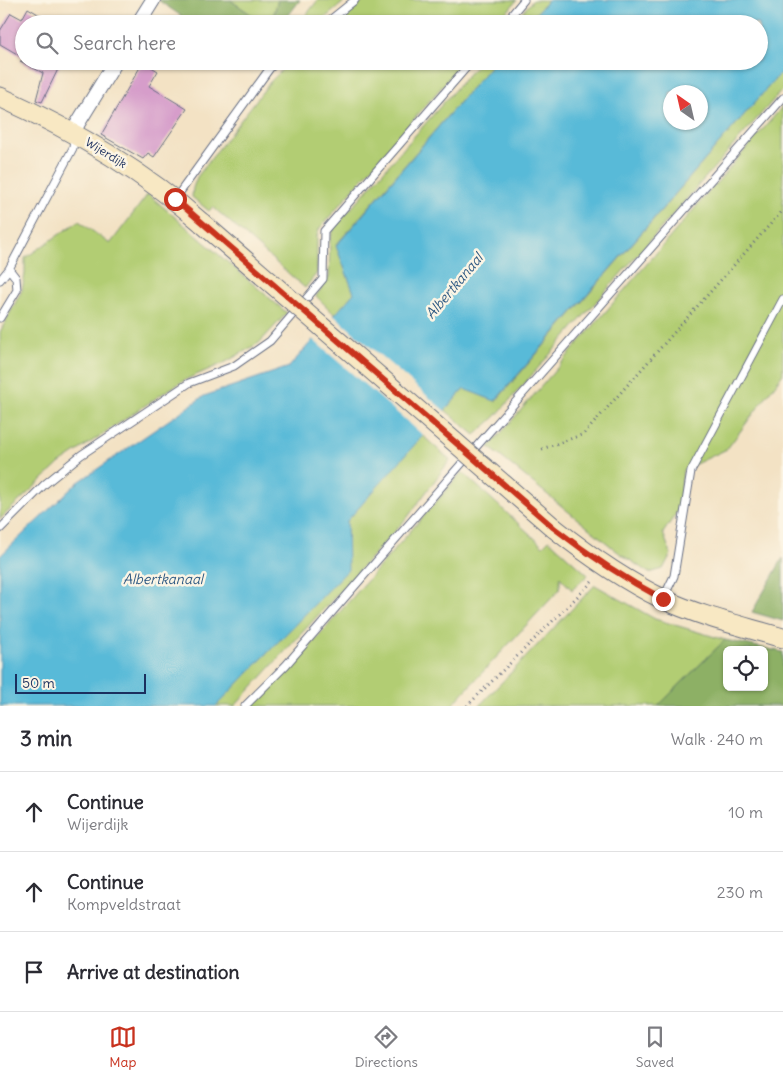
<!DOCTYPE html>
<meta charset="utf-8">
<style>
:root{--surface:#fff;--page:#f2f2f3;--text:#2b2b33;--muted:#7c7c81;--line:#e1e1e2;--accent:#c8321e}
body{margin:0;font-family:Delius,sans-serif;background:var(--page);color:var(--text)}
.controls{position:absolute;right:15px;bottom:15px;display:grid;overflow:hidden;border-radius:8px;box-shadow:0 1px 4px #0004}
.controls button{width:45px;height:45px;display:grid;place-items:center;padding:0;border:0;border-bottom:1px solid var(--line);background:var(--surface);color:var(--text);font:25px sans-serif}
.compass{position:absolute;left:663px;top:85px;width:45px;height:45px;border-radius:50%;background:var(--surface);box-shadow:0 1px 4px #0004;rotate:326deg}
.scale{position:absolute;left:15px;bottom:12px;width:131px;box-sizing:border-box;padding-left:5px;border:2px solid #1b2f5e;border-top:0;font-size:14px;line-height:18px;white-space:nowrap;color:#1b2f5e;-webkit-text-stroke:4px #fcf5e5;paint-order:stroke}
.stop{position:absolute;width:15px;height:15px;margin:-11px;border:4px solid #c8321e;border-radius:50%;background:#fff}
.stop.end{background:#c8321e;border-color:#fff;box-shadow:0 1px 5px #0008}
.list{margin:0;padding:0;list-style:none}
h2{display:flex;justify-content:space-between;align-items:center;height:65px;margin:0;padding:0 20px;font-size:21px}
h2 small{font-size:16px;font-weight:400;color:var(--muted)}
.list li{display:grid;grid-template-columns:32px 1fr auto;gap:15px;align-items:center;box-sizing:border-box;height:80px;padding:0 20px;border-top:1px solid var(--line)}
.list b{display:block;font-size:19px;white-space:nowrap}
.list p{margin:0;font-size:16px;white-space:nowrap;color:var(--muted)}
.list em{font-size:16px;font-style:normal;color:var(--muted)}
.icon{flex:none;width:28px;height:28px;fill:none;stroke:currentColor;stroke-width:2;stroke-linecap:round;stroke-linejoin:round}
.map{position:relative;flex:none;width:783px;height:706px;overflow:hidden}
.search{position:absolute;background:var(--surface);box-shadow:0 1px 4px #0004;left:15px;right:15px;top:15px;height:55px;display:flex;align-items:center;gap:12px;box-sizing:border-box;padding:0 18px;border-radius:28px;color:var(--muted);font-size:19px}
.sheet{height:305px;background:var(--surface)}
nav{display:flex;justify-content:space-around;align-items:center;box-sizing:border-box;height:70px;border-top:1px solid var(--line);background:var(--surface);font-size:14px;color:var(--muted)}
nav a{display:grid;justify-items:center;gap:2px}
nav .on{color:var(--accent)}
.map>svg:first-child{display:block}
.green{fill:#b2cd73;stroke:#667e68}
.forest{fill:#8db065;stroke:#547062;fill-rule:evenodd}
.water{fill:#59bad8;stroke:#3a749b;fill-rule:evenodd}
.pier{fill:#f3e2c4}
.building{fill:#d69dca}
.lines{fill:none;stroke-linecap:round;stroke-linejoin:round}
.lane-casing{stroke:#676e82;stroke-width:9}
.street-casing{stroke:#676e82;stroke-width:16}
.secondary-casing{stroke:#676e82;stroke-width:21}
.path{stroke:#676e82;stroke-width:3;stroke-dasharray:1 4;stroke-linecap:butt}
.lane{stroke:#fff;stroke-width:7}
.street{stroke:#fff;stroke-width:14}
.secondary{stroke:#f8e8c3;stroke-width:19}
.secondary-bridge-casing{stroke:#676e82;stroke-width:21;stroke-linecap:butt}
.secondary-bridge{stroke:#f8e8c3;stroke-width:19}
.route{stroke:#c8321e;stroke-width:6}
.labels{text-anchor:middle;stroke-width:5;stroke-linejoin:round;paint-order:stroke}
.street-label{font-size:12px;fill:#1b2f5e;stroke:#fcf5e5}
.water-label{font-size:14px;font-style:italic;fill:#2e5983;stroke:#fcf5e5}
</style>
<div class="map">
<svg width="783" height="706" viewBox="0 0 783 706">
<rect width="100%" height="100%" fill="#fcf5e5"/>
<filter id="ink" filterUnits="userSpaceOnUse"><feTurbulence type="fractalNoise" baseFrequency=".02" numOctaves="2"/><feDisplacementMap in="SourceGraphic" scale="10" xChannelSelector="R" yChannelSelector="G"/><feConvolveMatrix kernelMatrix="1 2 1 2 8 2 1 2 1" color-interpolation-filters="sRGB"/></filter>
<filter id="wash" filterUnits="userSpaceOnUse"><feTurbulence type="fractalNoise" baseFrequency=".0096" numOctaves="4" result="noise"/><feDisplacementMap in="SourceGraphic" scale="20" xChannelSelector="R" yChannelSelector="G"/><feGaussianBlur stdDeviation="1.12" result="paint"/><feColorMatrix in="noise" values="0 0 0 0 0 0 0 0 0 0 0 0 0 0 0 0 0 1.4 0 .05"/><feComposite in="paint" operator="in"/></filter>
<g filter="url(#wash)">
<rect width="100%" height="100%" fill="#f3e2c4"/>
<!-- green -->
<path class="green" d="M230,0H278L271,24H265Z
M318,0H346L318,24H299Z
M365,0H517L497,24H336Z
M533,0H548L527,24H512Z
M291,61H464L319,229L317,236V273L305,288L213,207L209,211L192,197L193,188L197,177L270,82Z
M480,61H495L336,245L354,293L335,315L316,296L329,277L330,239L334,228Z
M783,70V89L495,417L475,435L445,410L464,389L496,401Z
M783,106V374L727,449L683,470L679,509L663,533L671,554L663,569L649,573L618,552L489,447Z
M148,194L287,313L259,343L224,363L189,378L165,392L60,463L0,519V332L22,290L25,274V258L79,221L110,244Z
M422,435L450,460L407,518L235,706H216L347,570V521Z
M462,472L543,546L549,540L588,575L572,590L560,577V589L451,706H252L305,652Z
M595,585L655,619L725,640L658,706H479Z"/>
<!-- forest -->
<path class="forest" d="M158,0H230L265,24H193Z
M278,0H300L282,24H271Z
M783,558V621L752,612Z
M725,640L783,652V706H658ZM727,650H764V687H727Z"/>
<!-- water -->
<path class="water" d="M548,0H783V70L495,401L464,389L347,521L348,570L216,706H0V556L77,483L204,396L289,367L354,293L336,246L495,61H759V24H527ZM670,92H700V122H670Z"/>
<!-- pier -->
<path class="pier" d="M332,314L446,412L424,436L311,338Z"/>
<g id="blocks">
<!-- building -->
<path class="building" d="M28,8L55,24H24V58L0,44V31L11,13L22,19Z
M20,61H62L42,102L36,100L43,73Z
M143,62L158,71L149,86L187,109L154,157L148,153L143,159L101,135Z"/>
</g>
</g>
<g filter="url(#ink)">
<use href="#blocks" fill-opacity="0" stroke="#676e82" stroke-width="1"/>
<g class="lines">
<defs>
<path id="lane" d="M325,24L355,0
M504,24L524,0
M175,199L270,68L279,61
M0,280L9,269L73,148L74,136
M0,318L17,290L16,278L9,269
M0,529L45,484L81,455L189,383L234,366L270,341L323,279L324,231L472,61
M663,599L674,576L691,471L783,299
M245,706L286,665L490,431L783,98"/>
<path id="street" d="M138,24L153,0
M74,133L78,123L116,61"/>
<path id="secondary" d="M0,97C73,130 142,170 202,223
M554,528C588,555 623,580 663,599C701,617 743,626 783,638"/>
</defs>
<!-- lane casing -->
<use href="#lane" class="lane-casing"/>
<!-- street casing -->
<use href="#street" class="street-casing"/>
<!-- secondary casing -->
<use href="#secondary" class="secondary-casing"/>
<!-- path -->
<path class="path" d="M542,449L584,434L783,210
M467,706L594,580"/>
<!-- lane -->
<use href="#lane" class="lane"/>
<!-- street -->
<use href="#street" class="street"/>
<!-- secondary -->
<use href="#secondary" class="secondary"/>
<defs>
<path id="secondary-bridge" d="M202,223L554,528"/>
</defs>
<!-- secondary-bridge casing -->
<use href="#secondary-bridge" class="secondary-bridge-casing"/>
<!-- secondary-bridge -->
<use href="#secondary-bridge" class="secondary-bridge"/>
</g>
</g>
<g class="lines" filter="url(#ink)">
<!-- route -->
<path class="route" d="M175,199L554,528C590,556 623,578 663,599"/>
</g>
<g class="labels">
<!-- street labels -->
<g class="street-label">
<text transform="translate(106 153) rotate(32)" y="4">Wijerdijk</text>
</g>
<!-- water labels -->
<g class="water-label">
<text transform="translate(454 286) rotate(-50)" y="5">Albertkanaal</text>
<text x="163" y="584">Albertkanaal</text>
</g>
</g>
</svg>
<div class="controls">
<button><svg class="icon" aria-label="locate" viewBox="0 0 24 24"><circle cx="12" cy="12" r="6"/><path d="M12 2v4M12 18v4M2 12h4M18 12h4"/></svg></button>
</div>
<svg class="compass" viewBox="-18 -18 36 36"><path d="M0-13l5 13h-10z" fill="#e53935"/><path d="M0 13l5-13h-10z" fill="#7c7c81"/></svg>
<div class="scale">50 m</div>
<div class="stop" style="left:175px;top:199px"></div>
<div class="stop end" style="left:663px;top:599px"></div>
<div class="search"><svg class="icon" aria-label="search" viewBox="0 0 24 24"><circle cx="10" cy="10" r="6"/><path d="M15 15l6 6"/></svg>Search here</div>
</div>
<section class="sheet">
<h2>3 min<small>Walk · 240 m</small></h2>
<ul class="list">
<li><svg class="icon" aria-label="ahead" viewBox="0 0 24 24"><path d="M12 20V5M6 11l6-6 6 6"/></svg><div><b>Continue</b><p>Wijerdijk</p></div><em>10 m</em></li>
<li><svg class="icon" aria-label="ahead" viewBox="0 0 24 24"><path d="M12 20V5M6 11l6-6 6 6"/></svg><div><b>Continue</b><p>Kompveldstraat</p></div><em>230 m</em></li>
<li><svg class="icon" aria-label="arrive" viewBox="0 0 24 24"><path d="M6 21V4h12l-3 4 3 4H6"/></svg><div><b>Arrive at destination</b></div></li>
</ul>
</section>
<nav>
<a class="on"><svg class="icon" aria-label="map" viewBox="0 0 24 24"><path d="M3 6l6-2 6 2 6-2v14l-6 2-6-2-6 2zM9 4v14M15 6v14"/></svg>Map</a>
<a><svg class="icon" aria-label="directions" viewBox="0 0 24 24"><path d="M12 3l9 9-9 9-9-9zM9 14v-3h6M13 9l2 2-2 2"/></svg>Directions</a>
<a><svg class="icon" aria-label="saved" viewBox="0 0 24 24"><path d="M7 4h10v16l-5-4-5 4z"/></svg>Saved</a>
</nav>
